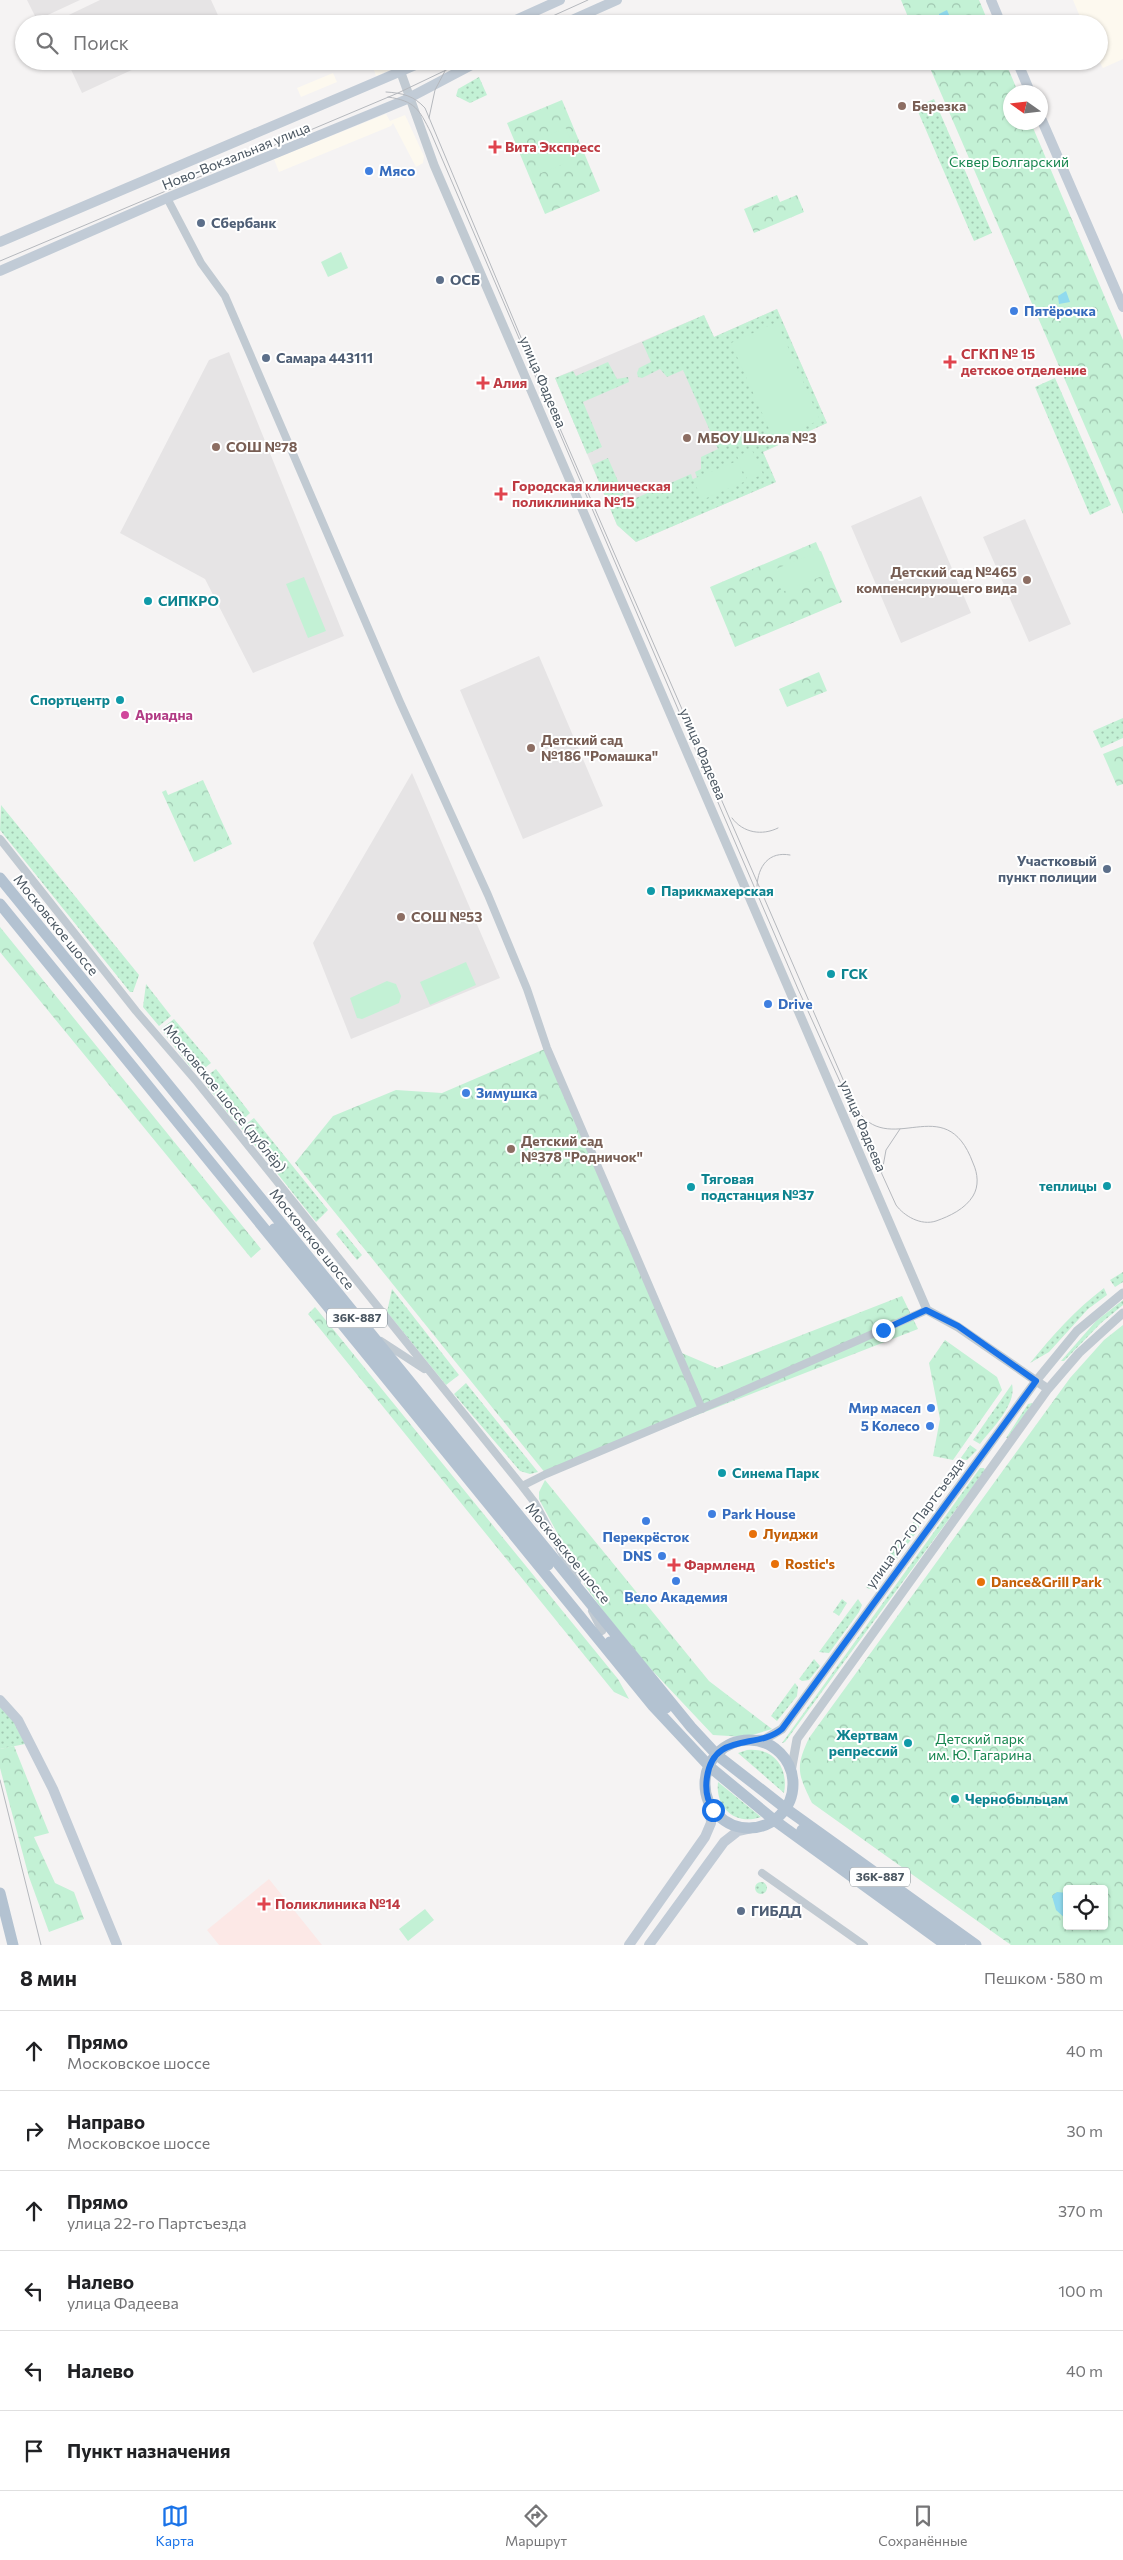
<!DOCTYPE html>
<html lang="ru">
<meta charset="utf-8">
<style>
:root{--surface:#fff;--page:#f2f2f2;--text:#202124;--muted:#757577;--line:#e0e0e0;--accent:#1a73e8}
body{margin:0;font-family:Commissioner,sans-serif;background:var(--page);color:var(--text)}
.controls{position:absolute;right:15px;bottom:15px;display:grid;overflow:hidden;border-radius:5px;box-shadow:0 1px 4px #0004}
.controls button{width:45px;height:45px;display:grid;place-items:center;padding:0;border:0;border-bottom:1px solid var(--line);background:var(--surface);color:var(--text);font:25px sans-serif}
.compass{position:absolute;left:1003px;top:85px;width:45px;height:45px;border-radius:50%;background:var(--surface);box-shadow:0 1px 4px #0004;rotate:284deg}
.stop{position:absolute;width:15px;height:15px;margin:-11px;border:4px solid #1a73e8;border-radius:50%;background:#fff}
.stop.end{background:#1a73e8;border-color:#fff;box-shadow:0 1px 5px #0008}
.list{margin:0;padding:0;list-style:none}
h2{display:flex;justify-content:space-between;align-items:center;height:65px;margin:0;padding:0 20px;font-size:21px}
h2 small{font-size:16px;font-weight:400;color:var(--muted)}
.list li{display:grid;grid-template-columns:32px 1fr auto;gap:15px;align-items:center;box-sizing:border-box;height:80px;padding:0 20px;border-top:1px solid var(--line)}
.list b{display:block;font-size:19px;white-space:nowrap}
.list p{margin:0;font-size:16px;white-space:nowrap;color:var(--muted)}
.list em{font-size:16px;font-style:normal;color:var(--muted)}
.icon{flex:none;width:28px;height:28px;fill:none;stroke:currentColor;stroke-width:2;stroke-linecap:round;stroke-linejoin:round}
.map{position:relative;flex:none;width:1123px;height:1945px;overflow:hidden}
.search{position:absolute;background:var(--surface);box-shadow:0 1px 4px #0004;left:15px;right:15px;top:15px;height:55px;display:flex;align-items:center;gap:12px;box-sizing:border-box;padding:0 18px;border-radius:28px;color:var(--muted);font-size:19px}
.sheet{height:545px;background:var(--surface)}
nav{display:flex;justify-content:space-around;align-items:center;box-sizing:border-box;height:70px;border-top:1px solid var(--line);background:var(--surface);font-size:14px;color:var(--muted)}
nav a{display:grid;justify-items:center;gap:2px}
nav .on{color:var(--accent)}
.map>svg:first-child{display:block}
.commercial{fill:#fdf9ef}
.education{fill:#e6e4e5}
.medical{fill:#fce8e6}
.grass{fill:url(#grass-dots)}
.forest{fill:url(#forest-crowns);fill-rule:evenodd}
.pitch{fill:#c3f1d5}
.water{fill:#90daee}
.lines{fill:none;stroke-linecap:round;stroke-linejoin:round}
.minor{stroke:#c1cad2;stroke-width:8}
.tertiary{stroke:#c1cad2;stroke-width:9}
.secondary{stroke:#c1cbd6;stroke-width:10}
.primary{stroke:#b3c2d1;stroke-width:11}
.tram{stroke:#b5b8bd;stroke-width:1}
.route{stroke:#1a73e8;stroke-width:6}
.education-dot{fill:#8d6e63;stroke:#fff;stroke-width:2}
.health-dot{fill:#e0444e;stroke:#fff;stroke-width:2}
.shop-dot{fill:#3f7fe0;stroke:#fff;stroke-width:2}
.service-dot{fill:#5c6f8a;stroke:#fff;stroke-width:2}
.culture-dot{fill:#0f9aa8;stroke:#fff;stroke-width:2}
.hotel-dot{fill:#d1479c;stroke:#fff;stroke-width:2}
.food-dot{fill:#e8710a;stroke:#fff;stroke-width:2}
.labels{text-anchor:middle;stroke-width:4;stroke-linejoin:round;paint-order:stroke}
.shield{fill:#fff;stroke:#808990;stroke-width:1}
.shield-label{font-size:12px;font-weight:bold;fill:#4a5661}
.education-label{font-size:14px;font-weight:bold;fill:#785e54;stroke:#fff;text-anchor:start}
.health-label{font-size:14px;font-weight:bold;fill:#be3a42;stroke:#fff;text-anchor:start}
.street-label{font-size:14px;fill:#4a5661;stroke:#fff}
.park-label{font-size:14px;fill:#17864f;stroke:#fff}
.shop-label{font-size:14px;font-weight:bold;fill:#366cbe;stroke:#fff;text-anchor:start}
.service-label{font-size:14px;font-weight:bold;fill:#4e5e75;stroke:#fff;text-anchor:start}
.culture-label{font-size:14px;font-weight:bold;fill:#0d838f;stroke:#fff;text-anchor:start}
.hotel-label{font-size:14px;font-weight:bold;fill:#b23c85;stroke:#fff;text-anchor:start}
.food-label{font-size:14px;font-weight:bold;fill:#c56008;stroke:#fff;text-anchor:start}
</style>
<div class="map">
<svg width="1123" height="1945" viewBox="0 0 1123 1945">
<defs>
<pattern id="grass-dots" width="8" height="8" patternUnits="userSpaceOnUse" patternTransform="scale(1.25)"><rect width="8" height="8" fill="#c3f1d5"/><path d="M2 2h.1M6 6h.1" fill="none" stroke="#a0c6b0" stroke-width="1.8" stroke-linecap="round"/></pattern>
<pattern id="forest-crowns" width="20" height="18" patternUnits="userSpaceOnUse" patternTransform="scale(1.25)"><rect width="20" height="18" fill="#c3f1d5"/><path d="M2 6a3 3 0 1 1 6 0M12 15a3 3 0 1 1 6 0" fill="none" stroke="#a0c6b0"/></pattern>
</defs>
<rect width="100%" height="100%" fill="#f5f3f3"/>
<!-- commercial -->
<path class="commercial" d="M1073,0H1123V59L1103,68L1099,61V24H1083Z
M371,61H386L390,70L376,76Z
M333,73L337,82L301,97L297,88Z
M386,114L390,121L405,115L424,156L423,163L416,167L393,123L391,126L279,172L274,159Z"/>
<!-- education -->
<path class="education" d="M27,0H80L37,20Z
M100,0H211L222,24H50Z
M67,61H151L82,93Z
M777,309L827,423L763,452L776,482L636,542L617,525L555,378L704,315L714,337Z
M229,352L344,636L253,673L205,579L120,533L209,360Z
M921,496L971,613L901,643L851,526Z
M1025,519L1071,624L1029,642L983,537Z
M539,656L603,806L523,839L460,690Z
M412,773L500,978L351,1039L313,943Z"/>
<!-- medical -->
<path class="medical" d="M269,1879L322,1945H219L207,1930Z"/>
<!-- grass -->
<path class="grass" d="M479,77L487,95L470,103L456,96L458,89Z
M934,99L992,233L974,241L916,107Z
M777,309L827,423L763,452L776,482L636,542L617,525L592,465L608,458L627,502L691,474L693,480L697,478L695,472L701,469V457L718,449L683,370L667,377L660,369L642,378L638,377L637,373L639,368L651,362L642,342L704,315L714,337Z
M608,362L617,379L628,377L629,382L583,402L602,447L587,454L555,378L573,371L576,376Z
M1055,378L1111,505L1090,515L1035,387Z
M1123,718V738L1101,748L1093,731Z
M1,805L139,975L133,992H130L0,830Z
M146,984L171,1016L159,1026L143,1007Z
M174,1019L211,1063L202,1070L191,1068L161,1029Z
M216,1069L250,1113L237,1125L207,1086L208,1075Z
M254,1118L328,1210L316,1222L241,1128Z
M341,1229L362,1255L357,1260L336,1234Z
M1123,1272V1282L1115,1287L1110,1280Z
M1104,1288L1107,1295L1088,1309L1049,1352L1030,1363C1053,1335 1075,1310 1104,1288Z
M392,1289L459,1375L446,1385L387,1312Z
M1123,1300V1305L1101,1323L1064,1361H1061L1096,1321Z
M466,1383L538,1472L530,1474L520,1471L454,1394Z
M1012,1384C1017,1405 991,1429 980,1444L973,1440Z
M1032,1403V1406L1009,1438H1006L1028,1404Z
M970,1445L977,1450L967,1460L960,1459Z
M980,1468H984L985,1470L785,1742L782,1743Z
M952,1470L954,1480L945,1493L934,1494Z
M916,1519L919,1526L918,1530L877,1586L869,1589L866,1587Z
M842,1599L847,1603L839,1616L833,1612Z
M858,1599L862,1605L859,1612L829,1653L819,1652Z
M814,1659L820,1666L809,1680L802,1681L799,1679Z
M795,1683L798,1687L797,1696L777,1721L771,1716Z
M0,1702L30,1743L0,1749Z
M747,1750C773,1747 789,1767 784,1793L738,1753Z
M718,1782L761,1817C736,1826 715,1808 718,1782Z
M755 1888a6 6 0 1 1 12 0a6 6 0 1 1-12 0Z"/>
<!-- forest -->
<path class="forest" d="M901,0H979L989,24H911Z
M927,61H1005L1018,92H1010V122L1031,123L1123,340V514Z
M562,100L600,191L545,214L507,123Z
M777,195L780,202L797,195L804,212L754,233L744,209Z
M816,542L842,602L735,647L710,587Z
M819,672L827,691L787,707L779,689Z
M1123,746V784L1117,786L1103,754Z
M203,780L232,844L194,862L162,792L166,790L168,795Z
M0,927L261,1249L251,1258L0,952Z
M547,1048L677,1351L717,1368L902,1296L918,1329L546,1474L295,1163L333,1116L396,1090L442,1093Z
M315,1307L618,1679L629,1699L614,1692L308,1314Z
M1123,1325V1945H1011L812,1803C798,1774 795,1768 809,1738L1070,1378L1104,1340ZM1067,1889H1104V1926H1067Z
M945,1340L997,1377L1002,1390L953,1460L933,1456L940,1419L929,1363Z
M545,1480L709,1681L772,1729L746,1737L713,1735L648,1666L604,1612L586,1587L539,1499V1492Z
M14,1746L49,1833L34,1837L55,1883L74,1892L84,1919L49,1932L29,1877L0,1768V1749Z"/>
<!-- pitch -->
<path class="pitch" d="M566,128L570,138L549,147L544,137Z
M566,141L573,160L541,173L533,155Z
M769,202L773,211L757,217L754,209Z
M341,252L348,268L328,277L321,262Z
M777,322L820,420L774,440L731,343Z
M752,450L763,474L748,481L737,456Z
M737,461L746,481L702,500L693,479Z
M821,551L830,573L782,592L773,570Z
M304,577L326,631L308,638L286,584Z
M466,962L476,985L430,1005L420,982Z
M387,981L396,984L401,996L399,1003L362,1019L357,1018L350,998Z
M425,1909L434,1920L408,1941L399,1929Z"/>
<!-- water -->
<path class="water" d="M947,10L952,22L939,23V14Z
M1066,291L1070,302L1059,304L1058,296Z
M1057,1892L1067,1893V1920L1056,1910L1052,1896Z"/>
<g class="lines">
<!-- minor -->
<path class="minor" d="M167,198L201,263L225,296L400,702L488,895L527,989L547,1048L702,1409
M0,839L136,1011L197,1082L522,1486L535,1503L577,1581
M381,1341L424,1369
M522,1486L546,1474L727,1398L927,1310
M592,1611L602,1631
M762,1873L864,1945"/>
<!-- tertiary -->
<path class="tertiary" d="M401,73L434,165L927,1310L958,1327L1048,1389
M748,1740L765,1739L782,1729L1036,1381L1077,1331L1123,1293
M791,1772L797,1739L1048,1389L1079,1353L1123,1313"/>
<!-- secondary -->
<path class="secondary" d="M991,0L1001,24
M507,24L560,0
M563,24L617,0
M1017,61L1030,92
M1040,116L1123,307
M0,242L425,61
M0,271L167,198L405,100L479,61
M0,1700L18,1720L53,1789L117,1945
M629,1945L705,1837L711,1823L710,1805
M649,1945L724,1842L738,1831L756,1827"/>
<!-- primary -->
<path class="primary" d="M0,878L691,1727L717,1755L785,1808L976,1945
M0,904L653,1706L710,1767L774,1820L946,1945
M274,1229L548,1565
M610,1642L666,1708
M705 1784a44 44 0 1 1 88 0a44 44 0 1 1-88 0Z
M802,1830L960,1945
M0,1893L13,1945"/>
<!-- tram -->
<path class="tram" d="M535,24L588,0
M386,92C403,93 414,96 425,108L535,371L855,1107C889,1162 945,1087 973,1163C978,1174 979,1186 973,1196C965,1209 950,1216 936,1221C921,1226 904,1216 896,1205L798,989L431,133C419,109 415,101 388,97
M429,118L435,90L445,71
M0,261L398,93L465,61
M732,818C743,833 762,836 778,828
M757,886C758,866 769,851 790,855
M882,1172L886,1150L900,1129
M0,1780L41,1945"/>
</g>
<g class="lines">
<!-- route -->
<path class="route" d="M713,1810C707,1800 705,1789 707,1777C714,1731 757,1750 782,1729L1036,1381L958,1326L926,1310L883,1330"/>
</g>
<!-- markers -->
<g class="education-dot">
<circle cx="902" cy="106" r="5"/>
<circle cx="687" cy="438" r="5"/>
<circle cx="216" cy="447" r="5"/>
<circle cx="1027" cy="580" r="5"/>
<circle cx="531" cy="748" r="5"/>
<circle cx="401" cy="917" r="5"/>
<circle cx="511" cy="1149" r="5"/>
</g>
<g class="health-dot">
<path d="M492.5 139.5h5v5h5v5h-5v5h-5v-5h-5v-5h5z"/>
<path d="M947.5 354.5h5v5h5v5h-5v5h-5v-5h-5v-5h5z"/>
<path d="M480.5 375.5h5v5h5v5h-5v5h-5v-5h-5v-5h5z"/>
<path d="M498.5 486.5h5v5h5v5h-5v5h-5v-5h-5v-5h5z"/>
<path d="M671.5 1557.5h5v5h5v5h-5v5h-5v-5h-5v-5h5z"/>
<path d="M261.5 1896.5h5v5h5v5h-5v5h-5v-5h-5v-5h5z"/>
</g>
<g class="shop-dot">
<circle cx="369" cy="171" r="5"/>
<circle cx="1014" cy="311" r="5"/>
<circle cx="768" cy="1004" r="5"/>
<circle cx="466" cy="1093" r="5"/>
<circle cx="931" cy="1408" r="5"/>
<circle cx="930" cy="1426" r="5"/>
<circle cx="712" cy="1514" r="5"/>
<circle cx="646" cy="1521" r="5"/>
<circle cx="662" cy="1556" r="5"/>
<circle cx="676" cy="1581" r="5"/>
</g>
<g class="service-dot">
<circle cx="201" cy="223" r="5"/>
<circle cx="440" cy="280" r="5"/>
<circle cx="266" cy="358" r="5"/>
<circle cx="1107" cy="869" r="5"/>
<circle cx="741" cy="1911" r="5"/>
</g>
<g class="culture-dot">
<circle cx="148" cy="601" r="5"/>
<circle cx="120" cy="700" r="5"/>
<circle cx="651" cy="891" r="5"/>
<circle cx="831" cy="974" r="5"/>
<circle cx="1107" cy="1186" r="5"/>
<circle cx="691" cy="1187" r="5"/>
<circle cx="722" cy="1473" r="5"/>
<circle cx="908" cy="1743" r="5"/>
<circle cx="955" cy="1799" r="5"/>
</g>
<circle class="hotel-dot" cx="125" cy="715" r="5"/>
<g class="food-dot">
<circle cx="753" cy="1534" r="5"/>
<circle cx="775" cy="1564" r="5"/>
<circle cx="981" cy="1582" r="5"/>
</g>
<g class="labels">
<!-- shield labels -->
<g class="shield">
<rect x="327" y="1308.5" width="60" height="19" rx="4"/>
<rect x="850" y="1867.5" width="60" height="19" rx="4"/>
</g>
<g class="shield-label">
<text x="357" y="1322">36К-887</text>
<text x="880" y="1881">36К-887</text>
</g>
<!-- education labels -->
<g class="education-label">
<text x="912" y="111">Березка</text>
<text x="697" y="443">МБОУ Школа №3</text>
<text x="226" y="452">СОШ №78</text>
<text x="1017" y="577" text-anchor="end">Детский сад №465<tspan x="1017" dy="16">компенсирующего вида</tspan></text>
<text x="541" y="745">Детский сад<tspan x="541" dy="16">№186 "Ромашка"</tspan></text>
<text x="411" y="922">СОШ №53</text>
<text x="521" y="1146">Детский сад<tspan x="521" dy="16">№378 "Родничок"</tspan></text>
</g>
<!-- health labels -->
<g class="health-label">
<text x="505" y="152">Вита Экспресс</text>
<text x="961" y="359">СГКП № 15<tspan x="961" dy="16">детское отделение</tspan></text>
<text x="493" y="388">Алия</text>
<text x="512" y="491">Городская клиническая<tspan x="512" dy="16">поликлиника №15</tspan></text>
<text x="684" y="1570">Фармленд</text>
<text x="275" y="1909">Поликлиника №14</text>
</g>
<!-- street labels -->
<g class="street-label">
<text transform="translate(236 156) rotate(-22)" y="5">Ново-Вокзальная улица</text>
<text transform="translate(543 382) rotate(67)" y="5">улица Фадеева</text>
<text transform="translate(703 754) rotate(67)" y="5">улица Фадеева</text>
<text transform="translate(56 925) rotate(51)" y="5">Московское шоссе</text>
<text transform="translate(225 1098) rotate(51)" y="5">Московское шоссе (дублёр)</text>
<text transform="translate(863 1126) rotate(67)" y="5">улица Фадеева</text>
<text transform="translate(312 1239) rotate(51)" y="5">Московское шоссе</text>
<text transform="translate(915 1523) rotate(-54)" y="5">улица 22-го Партсъезда</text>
<text transform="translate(568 1553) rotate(51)" y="5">Московское шоссе</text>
</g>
<!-- park labels -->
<g class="park-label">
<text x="1009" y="167">Сквер Болгарский</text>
<text x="980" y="1744">Детский парк<tspan x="980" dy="16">им. Ю. Гагарина</tspan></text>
</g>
<!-- shop labels -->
<g class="shop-label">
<text x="379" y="176">Мясо</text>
<text x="1024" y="316">Пятёрочка</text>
<text x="778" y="1009">Drive</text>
<text x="476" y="1098">Зимушка</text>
<text x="921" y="1413" text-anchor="end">Мир масел</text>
<text x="920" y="1431" text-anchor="end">5 Колесо</text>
<text x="722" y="1519">Park House</text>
<text x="646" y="1542" text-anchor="middle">Перекрёсток</text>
<text x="652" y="1561" text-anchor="end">DNS</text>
<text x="676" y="1602" text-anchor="middle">Вело Академия</text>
</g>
<!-- service labels -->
<g class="service-label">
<text x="211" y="228">Сбербанк</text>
<text x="450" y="285">ОСБ</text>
<text x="276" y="363">Самара 443111</text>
<text x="1097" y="866" text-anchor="end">Участковый<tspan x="1097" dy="16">пункт полиции</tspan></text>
<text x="751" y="1916">ГИБДД</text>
</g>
<!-- culture labels -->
<g class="culture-label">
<text x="158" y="606">СИПКРО</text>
<text x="110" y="705" text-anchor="end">Спортцентр</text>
<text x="661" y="896">Парикмахерская</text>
<text x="841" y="979">ГСК</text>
<text x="701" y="1184">Тяговая<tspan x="701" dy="16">подстанция №37</tspan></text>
<text x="1097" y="1191" text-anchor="end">теплицы</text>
<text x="732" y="1478">Синема Парк</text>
<text x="898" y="1740" text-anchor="end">Жертвам<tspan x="898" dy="16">репрессий</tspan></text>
<text x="965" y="1804">Чернобыльцам</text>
</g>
<!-- hotel labels -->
<g class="hotel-label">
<text x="135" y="720">Ариадна</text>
</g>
<!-- food labels -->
<g class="food-label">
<text x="763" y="1539">Луиджи</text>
<text x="785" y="1569">Rostic's</text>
<text x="991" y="1587">Dance&amp;Grill Park</text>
</g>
</g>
</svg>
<div class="controls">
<button><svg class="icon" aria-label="locate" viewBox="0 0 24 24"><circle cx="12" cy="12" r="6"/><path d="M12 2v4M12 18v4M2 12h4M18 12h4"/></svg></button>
</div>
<svg class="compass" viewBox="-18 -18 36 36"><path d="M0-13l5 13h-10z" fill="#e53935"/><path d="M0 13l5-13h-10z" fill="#757577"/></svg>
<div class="stop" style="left:713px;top:1810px"></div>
<div class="stop end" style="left:883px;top:1330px"></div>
<div class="search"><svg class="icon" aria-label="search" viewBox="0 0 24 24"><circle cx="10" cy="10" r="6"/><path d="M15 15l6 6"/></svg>Поиск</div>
</div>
<section class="sheet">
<h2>8 мин<small>Пешком · 580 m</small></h2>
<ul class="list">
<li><svg class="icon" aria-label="ahead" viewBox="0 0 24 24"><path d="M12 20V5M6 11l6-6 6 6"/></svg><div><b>Прямо</b><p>Московское шоссе</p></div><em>40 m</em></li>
<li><svg class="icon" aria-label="right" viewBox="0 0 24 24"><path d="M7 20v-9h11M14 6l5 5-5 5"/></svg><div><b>Направо</b><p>Московское шоссе</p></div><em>30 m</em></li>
<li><svg class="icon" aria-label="ahead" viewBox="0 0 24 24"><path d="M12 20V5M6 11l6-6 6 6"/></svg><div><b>Прямо</b><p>улица 22-го Партсъезда</p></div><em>370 m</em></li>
<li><svg class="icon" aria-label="left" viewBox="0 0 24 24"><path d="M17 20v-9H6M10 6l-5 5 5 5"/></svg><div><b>Налево</b><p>улица Фадеева</p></div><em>100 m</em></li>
<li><svg class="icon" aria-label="left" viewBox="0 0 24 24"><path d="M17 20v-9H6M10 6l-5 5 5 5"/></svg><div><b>Налево</b></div><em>40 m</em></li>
<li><svg class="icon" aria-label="arrive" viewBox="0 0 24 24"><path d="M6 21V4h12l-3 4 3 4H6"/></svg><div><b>Пункт назначения</b></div></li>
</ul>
</section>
<nav>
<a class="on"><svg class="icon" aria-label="map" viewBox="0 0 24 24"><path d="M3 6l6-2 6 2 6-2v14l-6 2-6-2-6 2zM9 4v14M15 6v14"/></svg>Карта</a>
<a><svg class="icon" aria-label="directions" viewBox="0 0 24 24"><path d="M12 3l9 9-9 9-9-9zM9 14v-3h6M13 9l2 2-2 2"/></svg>Маршрут</a>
<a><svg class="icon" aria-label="saved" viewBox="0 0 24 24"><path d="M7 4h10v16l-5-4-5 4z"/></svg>Сохранённые</a>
</nav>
